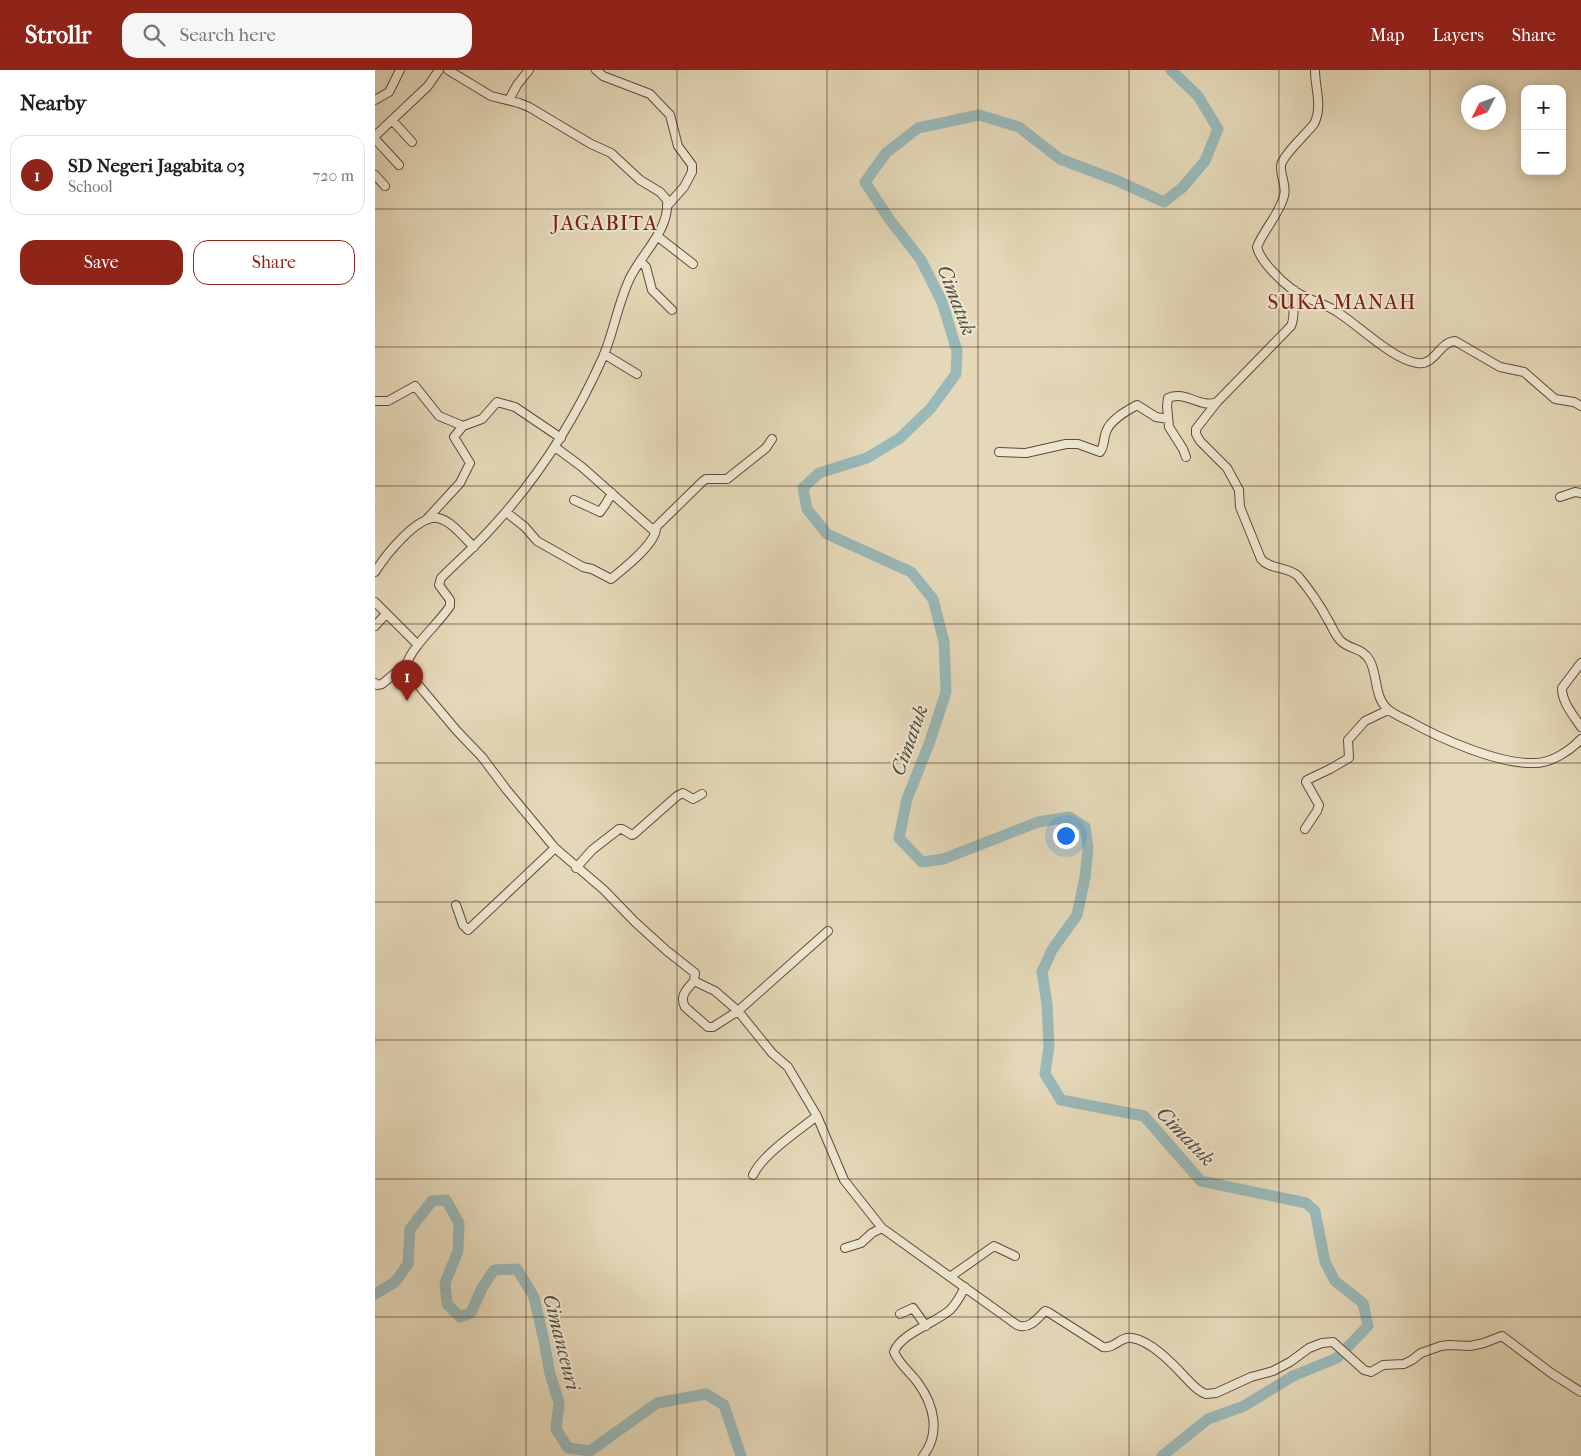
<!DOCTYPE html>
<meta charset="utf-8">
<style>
:root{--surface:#fff;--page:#f6f6f6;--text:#202124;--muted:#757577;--line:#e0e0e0;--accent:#8f2418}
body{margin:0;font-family:"IM FELL French Canon",serif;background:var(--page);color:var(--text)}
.controls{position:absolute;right:15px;top:15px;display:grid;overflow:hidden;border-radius:10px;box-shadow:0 2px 12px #0003}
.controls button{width:45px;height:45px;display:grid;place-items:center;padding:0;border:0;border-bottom:1px solid var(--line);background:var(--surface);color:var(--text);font:25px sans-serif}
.compass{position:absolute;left:1086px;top:15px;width:45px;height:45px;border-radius:50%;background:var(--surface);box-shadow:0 2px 12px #0003;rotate:228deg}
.you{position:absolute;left:690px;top:765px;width:18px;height:18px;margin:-12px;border:4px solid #fff;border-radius:50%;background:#1a73e8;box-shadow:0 0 0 8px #1a73e833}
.badge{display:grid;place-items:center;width:32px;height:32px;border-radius:50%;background:var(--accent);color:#fff;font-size:16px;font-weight:700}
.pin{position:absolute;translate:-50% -41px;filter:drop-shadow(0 1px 2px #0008)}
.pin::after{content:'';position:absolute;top:26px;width:18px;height:15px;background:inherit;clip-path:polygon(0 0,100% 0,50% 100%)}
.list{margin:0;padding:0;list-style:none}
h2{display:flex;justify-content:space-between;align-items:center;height:65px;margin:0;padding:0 20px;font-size:21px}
h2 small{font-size:16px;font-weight:400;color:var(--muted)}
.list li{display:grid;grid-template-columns:32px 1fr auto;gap:15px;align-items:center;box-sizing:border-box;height:80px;margin:0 10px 10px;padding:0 10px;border:1px solid var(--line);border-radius:15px}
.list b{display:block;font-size:19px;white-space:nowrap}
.list p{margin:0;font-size:16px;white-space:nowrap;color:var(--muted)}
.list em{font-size:16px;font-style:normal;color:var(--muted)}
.actions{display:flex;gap:10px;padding:15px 20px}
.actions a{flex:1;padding:11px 0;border:1px solid var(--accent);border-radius:15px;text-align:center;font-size:18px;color:var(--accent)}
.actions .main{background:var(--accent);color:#fff}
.icon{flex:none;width:28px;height:28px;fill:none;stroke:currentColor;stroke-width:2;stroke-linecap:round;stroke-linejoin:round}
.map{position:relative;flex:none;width:1206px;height:1386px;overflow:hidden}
header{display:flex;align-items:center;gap:30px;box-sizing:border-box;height:70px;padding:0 25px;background:var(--accent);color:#fff}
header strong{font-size:24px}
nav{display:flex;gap:28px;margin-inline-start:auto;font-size:18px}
.search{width:350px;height:45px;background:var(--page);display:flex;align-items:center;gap:12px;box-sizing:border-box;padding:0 18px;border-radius:15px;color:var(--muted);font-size:19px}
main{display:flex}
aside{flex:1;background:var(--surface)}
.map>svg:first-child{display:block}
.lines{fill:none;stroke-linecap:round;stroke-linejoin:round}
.river{stroke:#99b8b8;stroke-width:11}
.minor-casing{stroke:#604c36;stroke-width:10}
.minor{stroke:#eee6d1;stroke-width:8}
.grid{fill:none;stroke:#341e0b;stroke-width:1;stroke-opacity:0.55}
.labels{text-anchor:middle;stroke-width:4;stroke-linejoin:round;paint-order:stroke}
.water-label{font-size:20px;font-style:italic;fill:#524c3f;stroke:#eee6d1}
.quarter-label{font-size:21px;letter-spacing:1px;fill:#7a1f14;stroke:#eee6d1}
</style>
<header>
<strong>Strollr</strong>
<div class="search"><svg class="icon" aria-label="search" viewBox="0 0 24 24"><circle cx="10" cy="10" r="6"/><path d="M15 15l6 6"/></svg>Search here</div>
<nav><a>Map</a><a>Layers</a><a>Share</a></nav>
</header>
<main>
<aside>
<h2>Nearby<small></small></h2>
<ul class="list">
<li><span class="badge">1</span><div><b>SD Negeri Jagabita 03</b><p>School</p></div><em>720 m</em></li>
</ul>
<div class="actions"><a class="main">Save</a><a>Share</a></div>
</aside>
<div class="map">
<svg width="1206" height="1386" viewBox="0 0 1206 1386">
<rect width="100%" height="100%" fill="#e5d8b8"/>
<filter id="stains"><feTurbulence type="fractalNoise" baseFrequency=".004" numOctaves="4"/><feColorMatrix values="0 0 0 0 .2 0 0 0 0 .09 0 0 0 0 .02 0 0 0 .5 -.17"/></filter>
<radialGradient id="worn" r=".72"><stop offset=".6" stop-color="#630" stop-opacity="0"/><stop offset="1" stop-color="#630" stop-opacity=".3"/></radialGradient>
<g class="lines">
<!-- river -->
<path class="river" d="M0,1224L20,1212L33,1194L35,1159L57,1131L71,1130L84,1153L83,1181L70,1213L72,1234L85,1247L96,1243L107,1218L119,1200L142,1199L159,1227L169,1271L175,1304L184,1333L181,1359L193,1378L215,1381L282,1333L331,1324L349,1335L366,1386
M787,1386L833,1349L869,1336L918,1306L962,1288L993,1256L988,1233L960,1211L950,1192L940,1141L931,1133L826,1111L769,1046L686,1030L670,1004L674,976L672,934L667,902L677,880L702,845L710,808L713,778L710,757L694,747L663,752L568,789L547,792L524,768L532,729L554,674L571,622L569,572L558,529L536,502L452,464L432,439L428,418L444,403L492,388L525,368L556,338L581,304L582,281L567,232L546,190L515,150L490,112L511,83L543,58L604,45L644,57L685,89L743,111L789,132L808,117L830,91L843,59L823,26L796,0"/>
<defs>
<path id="minor" d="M73,0L116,26L144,33L154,37L216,74L236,83L265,110L285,122L292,130C295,160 267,183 255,208C243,233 239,261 228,287C199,352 161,411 112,463C97,479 81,493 66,508L64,515L75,530V536C65,552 36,577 32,594C31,598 33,602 35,605L82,661L107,687L131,719L180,778L229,820L260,852L292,881L320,903L319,911L340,921L363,941L397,983L413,997L442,1046L469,1110L507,1158L642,1255C654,1260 662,1249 670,1241L673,1242L728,1277C740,1279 745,1266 757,1268C776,1271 797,1293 810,1307C816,1313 822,1321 831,1324L841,1323L876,1307L898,1301L915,1292L934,1278L947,1273L958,1272L989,1300L996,1302L1008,1295L1029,1294L1037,1290L1046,1283L1066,1276L1074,1275L1095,1276L1109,1273L1127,1266L1176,1303L1206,1322
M221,0L228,6L275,24L295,45L303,76L317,95V102L309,117L293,135
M940,0C940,19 948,36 939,54C932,63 906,87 906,96C905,106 912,115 909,126C904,145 889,159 882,177C885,191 906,211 918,220C930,229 946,232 959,240C983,254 1016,289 1042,293C1060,296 1064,272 1080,271L1125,297L1149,302L1180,329L1199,332L1206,336
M0,30L14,22L25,0
M134,30L142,15L154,0
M17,50L37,72
M0,66L53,16L64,0
M0,69L24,95
M0,105L10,116
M282,166L318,194
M265,191L271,197L277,220L297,240
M919,220C917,232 921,246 916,256L842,332L821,359V364L825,371L852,398L864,420L865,437L886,489C895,500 913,496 923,506C933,518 946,537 953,550C958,558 960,566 967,572C977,580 988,578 995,591C1003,606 999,629 1014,640C1020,645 1028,648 1034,651C1064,668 1125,695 1160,693C1176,693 1195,681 1206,669
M229,284L262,304
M0,331H13L40,316L64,346L88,356
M180,377L207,397L278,460L328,411L331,409H352L391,378L397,369
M624,382L651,383L691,374H703L725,382C730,375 728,370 731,362C735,350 751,341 762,335L781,347L793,349
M811,387L808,379L794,357L792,336L793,328C811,320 825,339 842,332
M1185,427L1200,422L1206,423
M199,430L225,442L230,435L237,423
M131,442L150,457L162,471L208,497L217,499L236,509C248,499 281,474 281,458
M51,450L85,413L95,393L79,367L88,356L107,349L122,332L140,337L186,368
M0,502C10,486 42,445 63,448C77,451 89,468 99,477
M0,532L43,575
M0,556L11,544
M1206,593L1187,618C1187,633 1199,646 1206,657
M0,613L2,615L7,614L32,593
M930,759L942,741L944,735L931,712L932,710L955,699L974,688L973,670L990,651L1013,640
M201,798L217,780L244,759H247L257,765L259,764L302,726L308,723L318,729L327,724
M81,835L88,855L93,860L180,778
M319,911C312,919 304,926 310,937L333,957H338L363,941L453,861
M378,1105C388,1084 423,1061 442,1046
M470,1178L486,1173L497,1163L507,1158
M575,1207L619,1176L640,1186
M525,1244L538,1238L551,1256
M548,1386C566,1363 559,1335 543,1313C536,1303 524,1294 519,1282C525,1264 560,1253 575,1240C581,1234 586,1225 590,1217"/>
</defs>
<!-- minor casing -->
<use href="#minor" class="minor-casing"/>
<!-- minor -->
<use href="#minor" class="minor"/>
</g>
<!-- grid -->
<path class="grid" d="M151,0V1386M302,0V1386M452,0V1386M603,0V1386M754,0V1386M904,0V1386M1055,0V1386M0,139H1206M0,277H1206M0,416H1206M0,554H1206M0,693H1206M0,832H1206M0,970H1206M0,1109H1206M0,1247H1206"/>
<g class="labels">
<!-- water labels -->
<g class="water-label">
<text transform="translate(582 230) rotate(69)" y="7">Cimatuk</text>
<text transform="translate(534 670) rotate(-70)" y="7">Cimatuk</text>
<text transform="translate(811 1066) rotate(46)" y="7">Cimatuk</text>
<text transform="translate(187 1272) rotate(76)" y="7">Cimanceuri</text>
</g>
<!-- quarter labels -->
<g class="quarter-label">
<text x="230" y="160">JAGABITA</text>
<text x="967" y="239">SUKA MANAH</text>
</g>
</g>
<rect width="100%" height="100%" filter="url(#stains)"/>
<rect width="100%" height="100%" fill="url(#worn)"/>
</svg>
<div class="controls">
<button>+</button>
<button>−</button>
</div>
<svg class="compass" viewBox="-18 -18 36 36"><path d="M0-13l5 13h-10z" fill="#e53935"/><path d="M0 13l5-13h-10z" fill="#757577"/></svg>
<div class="you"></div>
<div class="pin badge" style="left:32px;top:631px">1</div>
</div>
</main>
